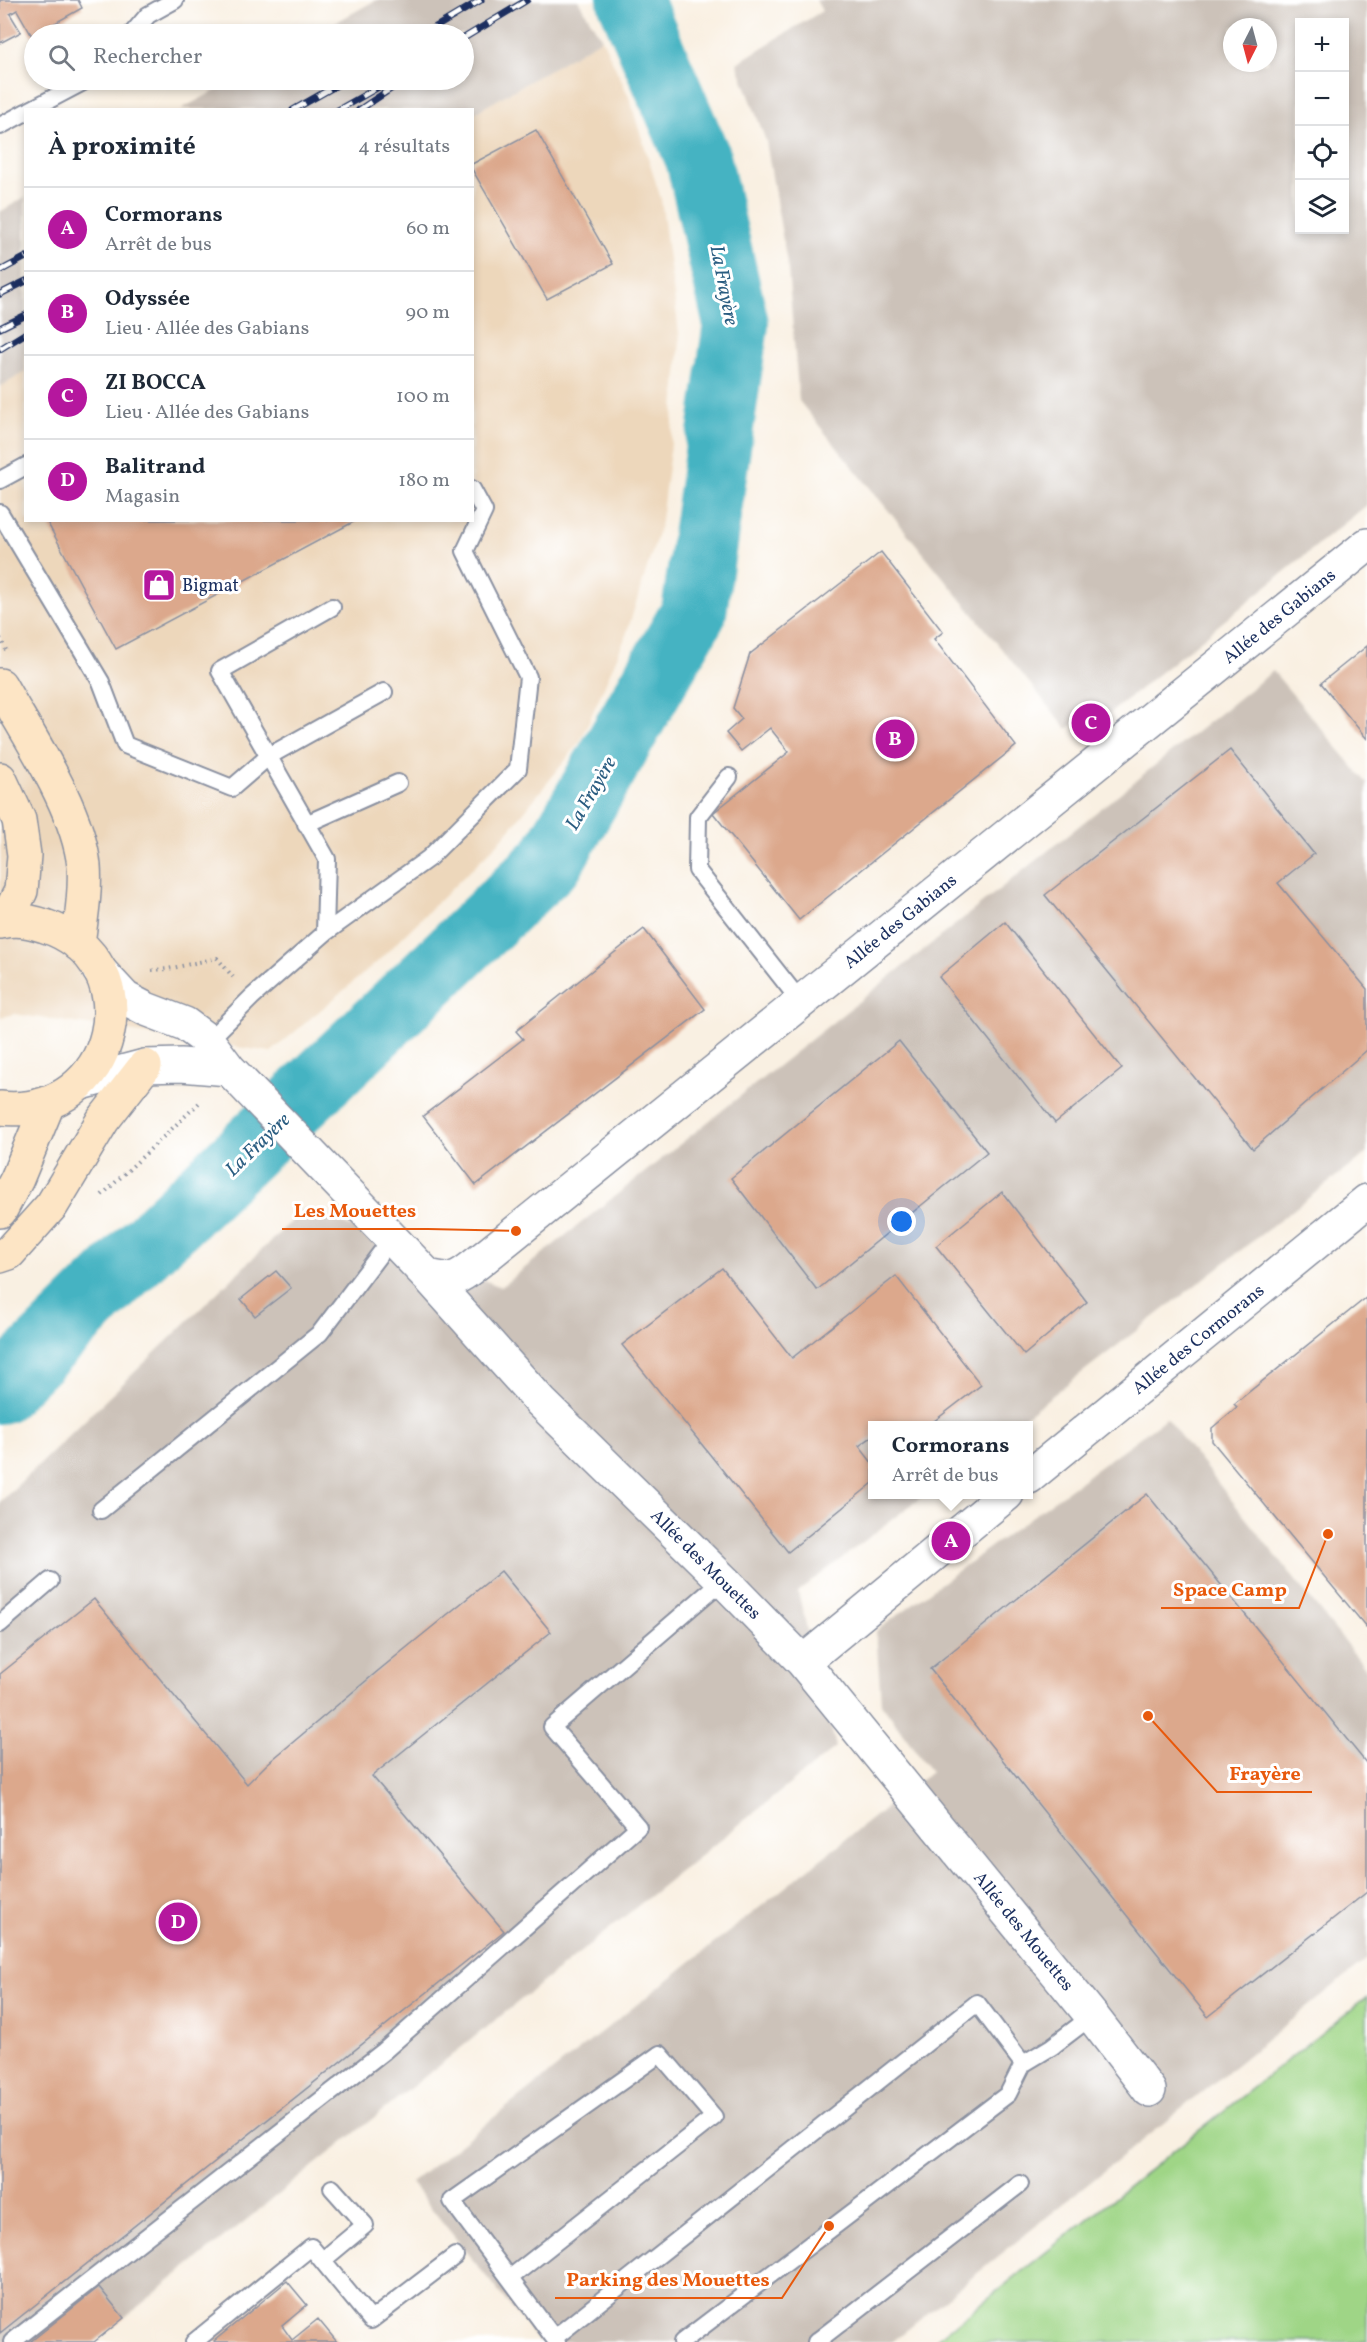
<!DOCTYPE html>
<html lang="fr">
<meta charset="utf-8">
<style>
:root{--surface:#fff;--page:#f2f2f3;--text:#1f2937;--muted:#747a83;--line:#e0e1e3;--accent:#b5179e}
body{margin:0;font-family:Vollkorn,serif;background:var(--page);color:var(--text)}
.controls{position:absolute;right:18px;top:18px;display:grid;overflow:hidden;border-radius:0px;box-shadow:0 3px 9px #0003}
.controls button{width:54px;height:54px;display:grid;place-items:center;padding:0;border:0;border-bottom:2px solid var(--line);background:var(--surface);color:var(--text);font:30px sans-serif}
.compass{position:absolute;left:1223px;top:18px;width:54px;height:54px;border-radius:50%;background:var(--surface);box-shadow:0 3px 9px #0003;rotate:186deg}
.you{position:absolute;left:902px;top:1222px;width:21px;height:21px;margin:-15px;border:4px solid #fff;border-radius:50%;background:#1a73e8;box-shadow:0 0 0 9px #1a73e833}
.badge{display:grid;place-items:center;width:39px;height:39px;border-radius:50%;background:var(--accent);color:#fff;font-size:20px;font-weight:700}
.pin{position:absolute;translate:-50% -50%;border:3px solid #fff;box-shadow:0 2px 6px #0006}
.popup{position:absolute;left:868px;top:1421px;width:165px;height:78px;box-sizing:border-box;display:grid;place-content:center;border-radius:0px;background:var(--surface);filter:drop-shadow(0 2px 4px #0005);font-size:20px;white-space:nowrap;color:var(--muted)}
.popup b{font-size:22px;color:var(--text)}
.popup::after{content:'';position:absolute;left:50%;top:100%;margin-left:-12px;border:12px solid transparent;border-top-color:var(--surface)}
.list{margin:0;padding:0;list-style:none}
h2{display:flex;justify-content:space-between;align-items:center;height:78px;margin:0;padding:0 24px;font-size:26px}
h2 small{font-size:20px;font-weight:400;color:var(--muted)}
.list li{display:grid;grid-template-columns:39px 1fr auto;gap:18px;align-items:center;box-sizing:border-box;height:84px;padding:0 24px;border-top:2px solid var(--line)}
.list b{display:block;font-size:22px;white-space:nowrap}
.list p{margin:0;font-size:20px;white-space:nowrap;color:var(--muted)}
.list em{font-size:20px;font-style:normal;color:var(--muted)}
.icon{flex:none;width:33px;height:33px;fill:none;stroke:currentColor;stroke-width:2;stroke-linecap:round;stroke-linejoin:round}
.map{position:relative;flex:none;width:1367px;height:2342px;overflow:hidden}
.search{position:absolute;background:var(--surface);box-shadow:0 3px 9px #0003;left:24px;top:24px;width:450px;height:66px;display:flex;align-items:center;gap:15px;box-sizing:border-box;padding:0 21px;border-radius:33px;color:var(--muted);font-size:22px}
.panel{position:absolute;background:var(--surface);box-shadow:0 3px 9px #0003;left:24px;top:108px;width:450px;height:414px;border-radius:0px}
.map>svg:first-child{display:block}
.built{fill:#edd7bb}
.industrial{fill:#ccc2b9;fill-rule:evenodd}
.green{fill:#9fd586;stroke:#5d8272;stroke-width:1.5}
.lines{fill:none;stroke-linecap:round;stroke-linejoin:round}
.river{stroke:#45b3c2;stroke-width:66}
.building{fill:#dca88c}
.lane-casing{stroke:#8a90a0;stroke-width:20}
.street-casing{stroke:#8a90a0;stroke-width:36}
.secondary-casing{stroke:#8a90a0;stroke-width:36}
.path{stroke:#8a90a0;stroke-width:4;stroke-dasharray:1.5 4.5;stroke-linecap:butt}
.lane{stroke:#fff;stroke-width:16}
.street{stroke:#fff;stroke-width:33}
.secondary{stroke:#fde5c5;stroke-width:33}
.rail-casing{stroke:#1b2f5e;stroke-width:7}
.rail{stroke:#fff;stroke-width:4.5;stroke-dasharray:14;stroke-linecap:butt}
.labels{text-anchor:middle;stroke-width:6;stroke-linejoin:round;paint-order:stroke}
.poi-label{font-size:18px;fill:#1b2f5e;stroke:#fff;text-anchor:start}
.street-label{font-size:18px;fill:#1b2f5e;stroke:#fff}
.water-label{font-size:20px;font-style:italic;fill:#2a5d81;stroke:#fff}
.leader{fill:none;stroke:#e8590c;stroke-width:2}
.callout-dot{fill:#e8590c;stroke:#fff;stroke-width:2}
.callout-label{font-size:20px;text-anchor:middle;font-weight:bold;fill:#e8590c;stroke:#fff;stroke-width:6;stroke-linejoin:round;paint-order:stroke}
</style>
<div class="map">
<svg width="1367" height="2342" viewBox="0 0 1367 2342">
<rect width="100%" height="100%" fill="#fff"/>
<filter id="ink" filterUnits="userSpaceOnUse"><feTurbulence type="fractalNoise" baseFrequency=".0167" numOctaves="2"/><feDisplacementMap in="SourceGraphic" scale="12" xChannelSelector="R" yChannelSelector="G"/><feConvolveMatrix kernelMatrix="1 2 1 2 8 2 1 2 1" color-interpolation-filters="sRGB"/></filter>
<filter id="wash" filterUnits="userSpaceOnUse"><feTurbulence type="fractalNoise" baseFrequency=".008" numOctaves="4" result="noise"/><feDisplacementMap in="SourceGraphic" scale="24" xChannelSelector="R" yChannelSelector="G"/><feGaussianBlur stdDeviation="1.35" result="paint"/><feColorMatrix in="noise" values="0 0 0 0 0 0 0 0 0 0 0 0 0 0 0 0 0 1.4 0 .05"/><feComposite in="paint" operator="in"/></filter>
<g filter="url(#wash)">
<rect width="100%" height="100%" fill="#f9f0e2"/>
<!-- built -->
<path class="built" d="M602,39L629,97L661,199L680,340L671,444L660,527L625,638L580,742L503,838L377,962L271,1052L14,1014L0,1018V387L25,372L26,520H472L473,114Z"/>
<!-- industrial -->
<path class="industrial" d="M376,0H578L602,39L473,114L472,110L181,109L235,80H464V34H315Z
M816,0H1367V505L1109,714L1099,706L1067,729L799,401L788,269L766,141L737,63L822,11ZM1344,22V230H1300V22ZM1232,27H1268V63H1232Z
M25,197V372L0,387V212Z
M1273,671L1367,783V1153L1014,1425L873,1426V1494L924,1495L798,1592L836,1747L94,2342H0V1502L305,1208L501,1287Z
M1166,1418L1367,1670V1959L892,2342H539L411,2183L931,1772L881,1703L876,1631Z"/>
<!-- green -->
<path class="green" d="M1367,1997V2342H933Z"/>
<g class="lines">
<!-- river -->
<path class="river" d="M0,1391L146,1247L551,861L694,612L736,324L698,158L630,0"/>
</g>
<g id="blocks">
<!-- building -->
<path class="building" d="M0,0H78L82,8L32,36L17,10L10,14L21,32L0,43Z
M536,130L613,264L547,299L472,169V164Z
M46,520H357L116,649Z
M881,552L943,632L934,639L1016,746L799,920L713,813L789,752L770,728L741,751L726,733L742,719L733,708L750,654Z
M1367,646V739L1321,683Z
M1100,708L1107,718L1083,737L1075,727Z
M1230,750L1314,854L1278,883L1367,989V1050L1253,1149L1045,895Z
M1005,922L1122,1069L1055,1123L939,977Z
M644,929L705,1009L476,1185L423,1116L523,1039L516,1031Z
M899,1041L987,1152L817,1290L731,1178Z
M1002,1192L1087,1302L1024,1355L936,1246Z
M722,1268L792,1358L896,1276L981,1385L929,1425H873V1436L859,1446L873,1464V1483L788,1552L622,1345Z
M276,1271L291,1288L255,1316L241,1299Z
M1367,1297V1628L1212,1441V1428L1237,1407L1234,1404Z
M1147,1494L1367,1764V1892L1208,2017L930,1669Z
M501,1571L551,1632L372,1776L504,1931L0,2333V1674L94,1599L247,1784L267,1764L379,1670Z
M287,2281L307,2305L282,2326L292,2340L318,2319L337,2342H215L214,2341Z
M99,2287L124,2318L94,2342H30Z"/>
</g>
</g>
<g filter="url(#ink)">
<use href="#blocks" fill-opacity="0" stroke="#8a90a0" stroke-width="1.5"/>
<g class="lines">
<defs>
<path id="lane" d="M132,34L148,15L175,0
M30,110L87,80
M0,126L26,112
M0,480L26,466
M0,513L101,682L125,745L232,788L269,756L384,692
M729,777L698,817L697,870L800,1001
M306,824L398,783
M325,933L429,858L518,769L528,677L465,551L484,511L472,489
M208,1041L252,997L325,933L327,859L220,671L332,607
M101,1510L320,1333L392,1238
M0,1624L50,1581
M1050,2048L1092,2016
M323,2260L365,2225L332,2188
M510,2278L714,2117L660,2054L452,2201L554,2338
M12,2342L384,2051L638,1827L552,1727L723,1580
M194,2342L311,2247L371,2320L455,2256
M557,2342L554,2338L977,2003L1023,2064L1053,2046
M682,2342L1008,2094L1023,2064
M816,2342L1020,2184"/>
<path id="street" d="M99,970L125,998L146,1009L185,1024L208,1041L229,1069L428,1276L541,1402L723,1580L803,1662L1092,2016L1149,2090
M81,1083L145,1066L181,1065L229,1069
M428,1276C455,1283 458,1278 480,1261L1367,545
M1029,1477L1367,1201
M803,1662L1007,1494"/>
<path id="secondary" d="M0,685C29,737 78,808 84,866C86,892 81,919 78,944
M0,779L19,820L24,855L21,891L6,920
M0,922C15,918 31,921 45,926C153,961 118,1120 0,1108
M0,1211L17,1179L48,1104
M0,1256L9,1253L52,1205L103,1120L145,1066"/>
</defs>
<!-- lane casing -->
<use href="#lane" class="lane-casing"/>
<!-- street casing -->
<use href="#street" class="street-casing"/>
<!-- secondary casing -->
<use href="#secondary" class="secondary-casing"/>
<!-- path -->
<path class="path" d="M0,638L6,650
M152,970L168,969L217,958L233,977
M102,1195L199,1103"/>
<!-- lane -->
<use href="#lane" class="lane"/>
<!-- street -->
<use href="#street" class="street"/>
<!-- secondary -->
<use href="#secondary" class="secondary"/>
<defs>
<path id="rail" d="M424,34L481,0
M464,38L527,0
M293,110L346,80
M338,110L391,80
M359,110L404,80
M0,271L26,257
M0,294L26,281
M0,328L26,315
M0,349L26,333"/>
</defs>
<!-- rail casing -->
<use href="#rail" class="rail-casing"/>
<!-- rail -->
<use href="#rail" class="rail"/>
</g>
</g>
<!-- icons -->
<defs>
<symbol id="shop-square" viewBox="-11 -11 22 22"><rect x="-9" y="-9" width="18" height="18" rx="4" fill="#b5179e" stroke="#fff"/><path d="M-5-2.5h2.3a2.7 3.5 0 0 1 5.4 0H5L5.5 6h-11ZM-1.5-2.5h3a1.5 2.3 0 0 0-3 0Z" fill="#fff"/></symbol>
</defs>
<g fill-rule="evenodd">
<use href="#shop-square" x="140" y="566" width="38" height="38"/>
</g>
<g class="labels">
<!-- poi labels -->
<g class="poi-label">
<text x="182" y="591">Bigmat</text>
</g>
<!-- street labels -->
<g class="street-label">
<text transform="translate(1279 616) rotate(-39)" y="6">Allée des Gabians</text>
<text transform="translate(900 921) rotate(-39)" y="6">Allée des Gabians</text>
<text transform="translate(1198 1339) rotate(-39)" y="6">Allée des Cormorans</text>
<text transform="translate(706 1564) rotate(45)" y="6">Allée des Mouettes</text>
<text transform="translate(1024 1931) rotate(51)" y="6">Allée des Mouettes</text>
</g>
<!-- water labels -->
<g class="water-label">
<text transform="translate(725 285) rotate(79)" y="7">La Frayère</text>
<text transform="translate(590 793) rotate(-60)" y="7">La Frayère</text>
<text transform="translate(257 1144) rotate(-44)" y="7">La Frayère</text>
</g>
</g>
<!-- callouts -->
<path class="leader" d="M516 1231L428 1229H282M1328 1534L1299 1608H1161M1148 1716L1217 1792H1312M829 2226L782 2298H555"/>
<g class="callout-dot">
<circle cx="516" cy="1231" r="6"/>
<circle cx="1328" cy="1534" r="6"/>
<circle cx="1148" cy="1716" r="6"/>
<circle cx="829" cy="2226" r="6"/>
</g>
<g class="callout-label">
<text x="355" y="1217">Les Mouettes</text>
<text x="1230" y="1596">Space Camp</text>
<text x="1265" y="1780">Frayère</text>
<text x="668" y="2286">Parking des Mouettes</text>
</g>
</svg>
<div class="controls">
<button>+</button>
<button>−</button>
<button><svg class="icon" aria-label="locate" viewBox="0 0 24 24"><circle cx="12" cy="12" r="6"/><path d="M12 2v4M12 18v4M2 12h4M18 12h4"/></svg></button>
<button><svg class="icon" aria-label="layers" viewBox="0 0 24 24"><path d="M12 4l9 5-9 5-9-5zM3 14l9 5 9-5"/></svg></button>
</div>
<svg class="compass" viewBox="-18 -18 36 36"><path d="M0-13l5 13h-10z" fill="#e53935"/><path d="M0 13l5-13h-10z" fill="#747a83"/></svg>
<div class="you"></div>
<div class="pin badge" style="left:951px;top:1541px">A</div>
<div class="popup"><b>Cormorans</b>Arrêt de bus</div>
<div class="pin badge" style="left:895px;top:739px">B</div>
<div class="pin badge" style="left:1091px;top:723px">C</div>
<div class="pin badge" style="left:178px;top:1922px">D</div>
<div class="search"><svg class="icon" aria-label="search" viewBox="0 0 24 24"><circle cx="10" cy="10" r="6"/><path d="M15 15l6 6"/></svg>Rechercher</div>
<section class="panel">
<h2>À proximité<small>4 résultats</small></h2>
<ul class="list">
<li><span class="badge">A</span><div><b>Cormorans</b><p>Arrêt de bus</p></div><em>60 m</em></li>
<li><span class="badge">B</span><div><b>Odyssée</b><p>Lieu · Allée des Gabians</p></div><em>90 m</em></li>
<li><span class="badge">C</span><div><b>ZI BOCCA</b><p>Lieu · Allée des Gabians</p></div><em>100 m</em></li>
<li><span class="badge">D</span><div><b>Balitrand</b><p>Magasin</p></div><em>180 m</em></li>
</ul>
</section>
</div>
